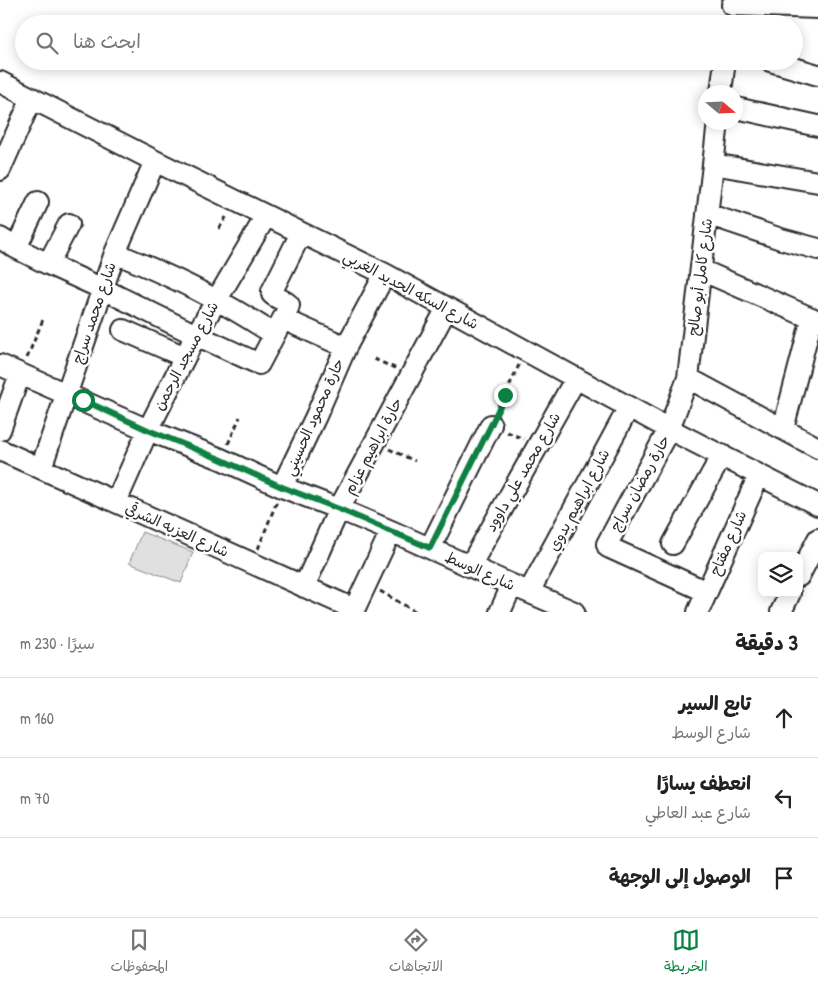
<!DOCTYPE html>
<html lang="ar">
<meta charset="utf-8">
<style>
:root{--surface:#fff;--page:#f2f2f2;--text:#222;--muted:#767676;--line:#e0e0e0;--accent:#0b8043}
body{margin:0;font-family:"Patrick Hand","Playpen Sans Arabic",sans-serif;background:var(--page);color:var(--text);direction:rtl}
.controls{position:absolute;right:15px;bottom:15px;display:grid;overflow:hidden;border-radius:10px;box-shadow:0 2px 12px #0003}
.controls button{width:45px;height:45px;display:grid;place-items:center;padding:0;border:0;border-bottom:1px solid var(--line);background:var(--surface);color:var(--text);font:25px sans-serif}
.compass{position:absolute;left:698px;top:85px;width:45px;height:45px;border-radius:50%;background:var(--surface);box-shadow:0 2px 12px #0003;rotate:109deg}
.stop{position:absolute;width:15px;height:15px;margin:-11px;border:4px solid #0b8043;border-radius:50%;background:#fff}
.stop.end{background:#0b8043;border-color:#fff;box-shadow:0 1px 5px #0008}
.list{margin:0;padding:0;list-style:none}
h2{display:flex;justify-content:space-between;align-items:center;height:65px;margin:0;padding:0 20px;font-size:21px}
h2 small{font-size:16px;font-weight:400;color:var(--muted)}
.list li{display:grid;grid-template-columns:32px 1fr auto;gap:15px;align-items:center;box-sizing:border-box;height:80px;padding:0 20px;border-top:1px solid var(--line)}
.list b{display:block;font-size:19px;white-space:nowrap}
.list p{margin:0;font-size:16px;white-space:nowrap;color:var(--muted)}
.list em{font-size:16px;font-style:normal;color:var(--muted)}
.icon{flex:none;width:28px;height:28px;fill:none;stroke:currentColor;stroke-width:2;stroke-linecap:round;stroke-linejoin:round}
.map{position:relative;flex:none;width:818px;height:612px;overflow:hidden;direction:ltr}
.search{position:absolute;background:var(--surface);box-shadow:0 2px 12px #0003;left:15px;right:15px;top:15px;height:55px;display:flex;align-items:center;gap:12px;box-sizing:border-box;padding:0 18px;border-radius:28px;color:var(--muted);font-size:19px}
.sheet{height:305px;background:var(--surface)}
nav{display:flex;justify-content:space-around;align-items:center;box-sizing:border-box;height:70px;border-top:1px solid var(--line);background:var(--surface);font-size:14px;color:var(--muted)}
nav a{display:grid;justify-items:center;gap:2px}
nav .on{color:var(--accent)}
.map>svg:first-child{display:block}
.green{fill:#e0e0e0;stroke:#868686}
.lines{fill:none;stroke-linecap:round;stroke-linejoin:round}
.minor-casing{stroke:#2b2b2b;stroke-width:24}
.path{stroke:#2b2b2b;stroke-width:3;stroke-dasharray:5 4;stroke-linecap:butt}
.minor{stroke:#fff;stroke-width:20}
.route{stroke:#0b8043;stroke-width:6}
.labels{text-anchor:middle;stroke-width:5;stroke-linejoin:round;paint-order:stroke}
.street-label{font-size:15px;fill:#2b2b2b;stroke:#fff}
</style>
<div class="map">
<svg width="818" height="612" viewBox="0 0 818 612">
<rect width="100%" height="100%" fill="#fff"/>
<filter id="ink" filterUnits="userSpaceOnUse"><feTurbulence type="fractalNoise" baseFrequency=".02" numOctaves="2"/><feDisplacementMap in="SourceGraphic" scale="10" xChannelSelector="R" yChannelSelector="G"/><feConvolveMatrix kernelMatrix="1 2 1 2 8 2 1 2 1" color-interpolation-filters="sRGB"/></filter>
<g filter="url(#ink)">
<!-- green -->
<path class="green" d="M142,532L193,552L181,583L129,563Z"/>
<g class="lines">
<defs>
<path id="minor" d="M732,5L818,8
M770,61L818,75
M0,82L155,161L385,274L669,429L818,505
M721,92L725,61
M736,108L818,126
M713,164L818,182
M0,170L32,98
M707,214L781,239L818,249
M0,238L16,248L48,264L103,289L196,335L259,364L288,309L289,305C285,300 277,299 272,294V291L301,233
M16,248L38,202
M115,253C149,267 182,281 214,299C235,309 254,322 274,334
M48,264L69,224
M701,270L818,321
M283,319L346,347
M123,330L185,357
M0,365L148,430L221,459L282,487L339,509L391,531L512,585L574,612
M688,378L818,448
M783,429L812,318
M0,430L20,374
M0,450L354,609
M41,468L115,253L155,161
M282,487L316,416L346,347L385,274
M116,502L148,430L196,335L266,216
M673,544L722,455
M430,548L491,425
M470,566L576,378
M799,576L818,539
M304,587L339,509L447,308
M529,592L629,407
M707,592L610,548L608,547L607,544L669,429L688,378L718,122
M353,612L391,531
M500,612L512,585
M698,612L759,475
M781,612L790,593"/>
</defs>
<!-- minor casing -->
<use href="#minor" class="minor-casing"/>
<!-- path -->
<path class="path" d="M219,229L228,214
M27,358L44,317
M374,359L397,369
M498,410L519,365
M507,432L524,439
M228,444L240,417
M389,449L415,461
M258,549L277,501
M380,591L416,612"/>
<!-- minor -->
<use href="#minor" class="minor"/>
</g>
</g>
<g class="lines" filter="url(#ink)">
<!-- route -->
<path class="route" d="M83,400L148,430L220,459L282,487L339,509L430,548L491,425L505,395"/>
</g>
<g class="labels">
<!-- street labels -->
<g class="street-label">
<text transform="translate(700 277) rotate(-83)" y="5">شارع كامل أبو صالح</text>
<text transform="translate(411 290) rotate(28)" y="5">شارع السكه الحديد الغربي</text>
<text transform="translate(94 313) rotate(-71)" y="5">شارع محمد سراج</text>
<text transform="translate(186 356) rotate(-62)" y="5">شارع مسجد الرحمن</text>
<text transform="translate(314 417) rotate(-66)" y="5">حارة محمود الحسيني</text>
<text transform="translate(373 446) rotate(-62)" y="5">حارة ابراهيم عزام</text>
<text transform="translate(523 472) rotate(-60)" y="5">شارع محمد علي داوود</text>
<text transform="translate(640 483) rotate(-61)" y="5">حارة رمضان سراج</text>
<text transform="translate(579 500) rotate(-62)" y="5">شارع ابراهيم بدوي</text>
<text transform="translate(177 530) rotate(24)" y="5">شارع العزبه الشرقي</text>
<text transform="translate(728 543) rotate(-66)" y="5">شارع مفتاح</text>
<text transform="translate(480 571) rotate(24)" y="5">شارع الوسط</text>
</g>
</g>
</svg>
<div class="controls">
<button><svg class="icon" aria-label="layers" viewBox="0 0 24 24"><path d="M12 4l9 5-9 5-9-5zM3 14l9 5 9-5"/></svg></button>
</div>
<svg class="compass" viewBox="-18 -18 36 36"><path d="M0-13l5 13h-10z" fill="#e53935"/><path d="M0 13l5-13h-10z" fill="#767676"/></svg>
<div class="stop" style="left:83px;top:400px"></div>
<div class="stop end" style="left:505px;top:395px"></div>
<div class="search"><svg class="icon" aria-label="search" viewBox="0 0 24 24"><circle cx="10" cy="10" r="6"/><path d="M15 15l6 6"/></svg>ابحث هنا</div>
</div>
<section class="sheet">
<h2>3 دقيقة<small>سيرًا · 230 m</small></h2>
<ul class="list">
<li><svg class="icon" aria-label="ahead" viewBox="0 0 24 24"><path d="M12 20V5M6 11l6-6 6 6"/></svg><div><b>تابع السير</b><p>شارع الوسط</p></div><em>160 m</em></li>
<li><svg class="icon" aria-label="left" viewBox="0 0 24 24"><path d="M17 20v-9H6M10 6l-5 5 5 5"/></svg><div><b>انعطف يسارًا</b><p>شارع عبد العاطي</p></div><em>70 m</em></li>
<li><svg class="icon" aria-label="arrive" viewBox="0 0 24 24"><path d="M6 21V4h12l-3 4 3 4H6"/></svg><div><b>الوصول إلى الوجهة</b></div></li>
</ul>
</section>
<nav>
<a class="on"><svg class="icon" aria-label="map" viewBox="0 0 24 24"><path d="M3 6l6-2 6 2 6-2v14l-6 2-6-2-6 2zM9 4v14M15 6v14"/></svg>الخريطة</a>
<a><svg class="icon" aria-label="directions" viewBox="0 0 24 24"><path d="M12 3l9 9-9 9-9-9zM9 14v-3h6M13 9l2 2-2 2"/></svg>الاتجاهات</a>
<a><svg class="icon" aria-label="saved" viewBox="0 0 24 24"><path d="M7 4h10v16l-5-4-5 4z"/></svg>المحفوظات</a>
</nav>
